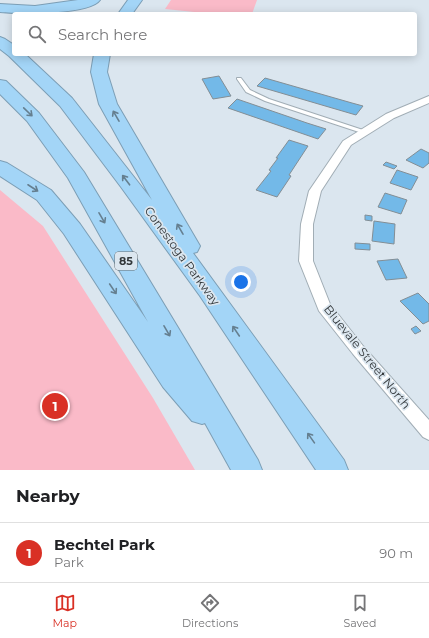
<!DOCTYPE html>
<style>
:root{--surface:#fff;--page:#f6f6f6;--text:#202124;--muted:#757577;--line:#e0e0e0;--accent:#d93025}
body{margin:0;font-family:Montserrat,sans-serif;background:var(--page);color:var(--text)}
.you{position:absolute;left:241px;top:282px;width:14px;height:14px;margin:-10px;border:3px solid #fff;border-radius:50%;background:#1a73e8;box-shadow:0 0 0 6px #1a73e833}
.badge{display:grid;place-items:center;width:26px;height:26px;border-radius:50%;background:var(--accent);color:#fff;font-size:13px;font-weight:700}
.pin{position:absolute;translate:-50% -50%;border:2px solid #fff;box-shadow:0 1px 4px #0006}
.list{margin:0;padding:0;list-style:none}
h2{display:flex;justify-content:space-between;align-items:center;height:52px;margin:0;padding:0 16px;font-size:17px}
h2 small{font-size:13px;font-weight:400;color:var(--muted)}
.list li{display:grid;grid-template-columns:26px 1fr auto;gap:12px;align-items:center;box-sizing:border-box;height:60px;padding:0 16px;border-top:1px solid var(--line)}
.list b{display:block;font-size:15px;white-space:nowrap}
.list p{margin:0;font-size:13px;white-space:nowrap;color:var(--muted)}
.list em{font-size:13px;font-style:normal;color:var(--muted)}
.icon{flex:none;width:22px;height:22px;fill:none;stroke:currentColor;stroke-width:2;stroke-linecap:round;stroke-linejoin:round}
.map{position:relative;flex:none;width:429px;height:470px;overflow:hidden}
.search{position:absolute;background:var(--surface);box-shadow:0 2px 10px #0003;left:12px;right:12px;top:12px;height:44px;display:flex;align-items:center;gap:10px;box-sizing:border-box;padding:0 14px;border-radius:4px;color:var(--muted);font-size:15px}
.sheet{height:112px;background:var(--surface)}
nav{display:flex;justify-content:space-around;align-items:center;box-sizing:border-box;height:56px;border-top:1px solid var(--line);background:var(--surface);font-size:11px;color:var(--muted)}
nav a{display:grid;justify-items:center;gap:2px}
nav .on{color:var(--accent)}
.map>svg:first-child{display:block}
.green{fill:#fabac8}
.building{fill:#73b9e8;stroke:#838e95}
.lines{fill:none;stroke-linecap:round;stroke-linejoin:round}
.service-casing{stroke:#a1adb5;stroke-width:2}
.minor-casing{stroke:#a1adb5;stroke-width:2}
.motorway-casing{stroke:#7c9eb5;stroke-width:2}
.service{fill:#fff;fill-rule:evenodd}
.minor{fill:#fff;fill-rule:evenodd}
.motorway{fill:#a3d5f7;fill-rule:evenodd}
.oneway{stroke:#657f90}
.labels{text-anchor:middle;stroke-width:3.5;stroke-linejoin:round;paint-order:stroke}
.shield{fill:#dbe6ef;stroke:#656c71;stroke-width:1}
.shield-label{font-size:11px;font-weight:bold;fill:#33383b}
.street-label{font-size:12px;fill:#33383b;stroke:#dbe6ef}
</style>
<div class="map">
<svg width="429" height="470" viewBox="0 0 429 470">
<rect width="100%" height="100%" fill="#dbe6ef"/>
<!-- green -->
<path class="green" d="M171,0H257L252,14H214L165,9Z
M0,190L43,226L153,398L195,470H0Z"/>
<!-- building -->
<path class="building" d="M219,76L231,96L213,99L202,79Z
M265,78L352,103L363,106L356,115L257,86Z
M237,99L307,123L326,129L318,139L228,108Z
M289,140L308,146L289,175L291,176L277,197L256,190L271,171L269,170L278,158H276Z
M421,149L429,153V163L423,168L406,160Z
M386,162L397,166L394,169L383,165Z
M397,170L418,177L411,190L390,183Z
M385,193L407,200L401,214L378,207Z
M365,215L372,216V221L365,220Z
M374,221L395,224L394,244L372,241Z
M355,243L370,244V250L355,249Z
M398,259L407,278L386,280L377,261Z
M418,293L429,304V321L423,324L400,301Z
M416,326L421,331L415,334L411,329Z"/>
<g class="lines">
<defs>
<path id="service" d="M237,78H241L250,90L269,99L366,131L367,132L366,133H362L265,101L246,92L237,79Z"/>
<path id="minor" d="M429,96V103L394,118L351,145L321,191L313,224V261L330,304L363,346L429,420V440L423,437L353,354L319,311L299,261L301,224L309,191L343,141L386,114Z"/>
<path id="motorway" d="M78,0H100C90,15 18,14 0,12V4L35,6Z
M128,0H142L132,14H118Z
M0,37L5,39L14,45V54H25L72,98L152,200L99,104L91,72L94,54H110L107,72L117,104L200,246L197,252L193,253L344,460L348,470H316L200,296L121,187L60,106L9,56L0,49Z
M0,80L6,81L39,113L84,172L258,460L262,470H231L205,423L202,424L192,421L163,387L64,234L37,200L0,176V161L7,163L51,190L80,224L148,322L68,178L27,121L0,94Z"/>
</defs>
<!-- service casing -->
<use href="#service" class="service-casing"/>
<!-- minor casing -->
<use href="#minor" class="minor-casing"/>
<!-- motorway casing -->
<use href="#motorway" class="motorway-casing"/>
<!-- service -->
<use href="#service" class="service"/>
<!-- minor -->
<use href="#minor" class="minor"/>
<!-- motorway -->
<use href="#motorway" class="motorway"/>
</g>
<!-- one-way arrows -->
<defs><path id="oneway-shaft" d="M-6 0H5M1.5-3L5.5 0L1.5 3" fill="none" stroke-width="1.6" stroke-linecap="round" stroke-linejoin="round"/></defs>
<g class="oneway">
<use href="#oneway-shaft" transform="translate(28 112) rotate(44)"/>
<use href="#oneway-shaft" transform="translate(116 116) rotate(-120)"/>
<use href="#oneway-shaft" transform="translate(126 180) rotate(-127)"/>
<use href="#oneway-shaft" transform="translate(33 188) rotate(33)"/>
<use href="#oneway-shaft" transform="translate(102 218) rotate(60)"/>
<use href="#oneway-shaft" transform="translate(180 229) rotate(-120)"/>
<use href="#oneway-shaft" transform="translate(113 289) rotate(56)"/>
<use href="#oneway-shaft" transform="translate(167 331) rotate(60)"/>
<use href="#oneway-shaft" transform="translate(236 331) rotate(-124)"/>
<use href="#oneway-shaft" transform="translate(311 438) rotate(-125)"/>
</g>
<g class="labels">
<!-- shield labels -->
<rect class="shield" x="115" y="252" width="22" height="18" rx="3"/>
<g class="shield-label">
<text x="126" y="265">85</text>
</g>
<!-- street labels -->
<g class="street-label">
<text transform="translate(182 256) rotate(54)" y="4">Conestoga Parkway</text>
<text transform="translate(367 357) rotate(51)" y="4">Bluevale Street North</text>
</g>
</g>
</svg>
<div class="you"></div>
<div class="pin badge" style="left:55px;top:406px">1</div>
<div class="search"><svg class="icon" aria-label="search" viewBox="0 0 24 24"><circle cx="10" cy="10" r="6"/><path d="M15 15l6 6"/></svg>Search here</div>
</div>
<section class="sheet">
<h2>Nearby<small></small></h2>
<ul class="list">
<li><span class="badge">1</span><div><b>Bechtel Park</b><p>Park</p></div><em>90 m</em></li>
</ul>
</section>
<nav>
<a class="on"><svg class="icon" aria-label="map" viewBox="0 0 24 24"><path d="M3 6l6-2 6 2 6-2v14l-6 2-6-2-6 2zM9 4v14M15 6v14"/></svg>Map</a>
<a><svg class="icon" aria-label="directions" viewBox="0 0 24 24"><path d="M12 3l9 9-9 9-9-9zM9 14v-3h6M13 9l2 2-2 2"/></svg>Directions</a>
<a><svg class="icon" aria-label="saved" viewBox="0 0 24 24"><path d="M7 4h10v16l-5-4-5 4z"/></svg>Saved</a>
</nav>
